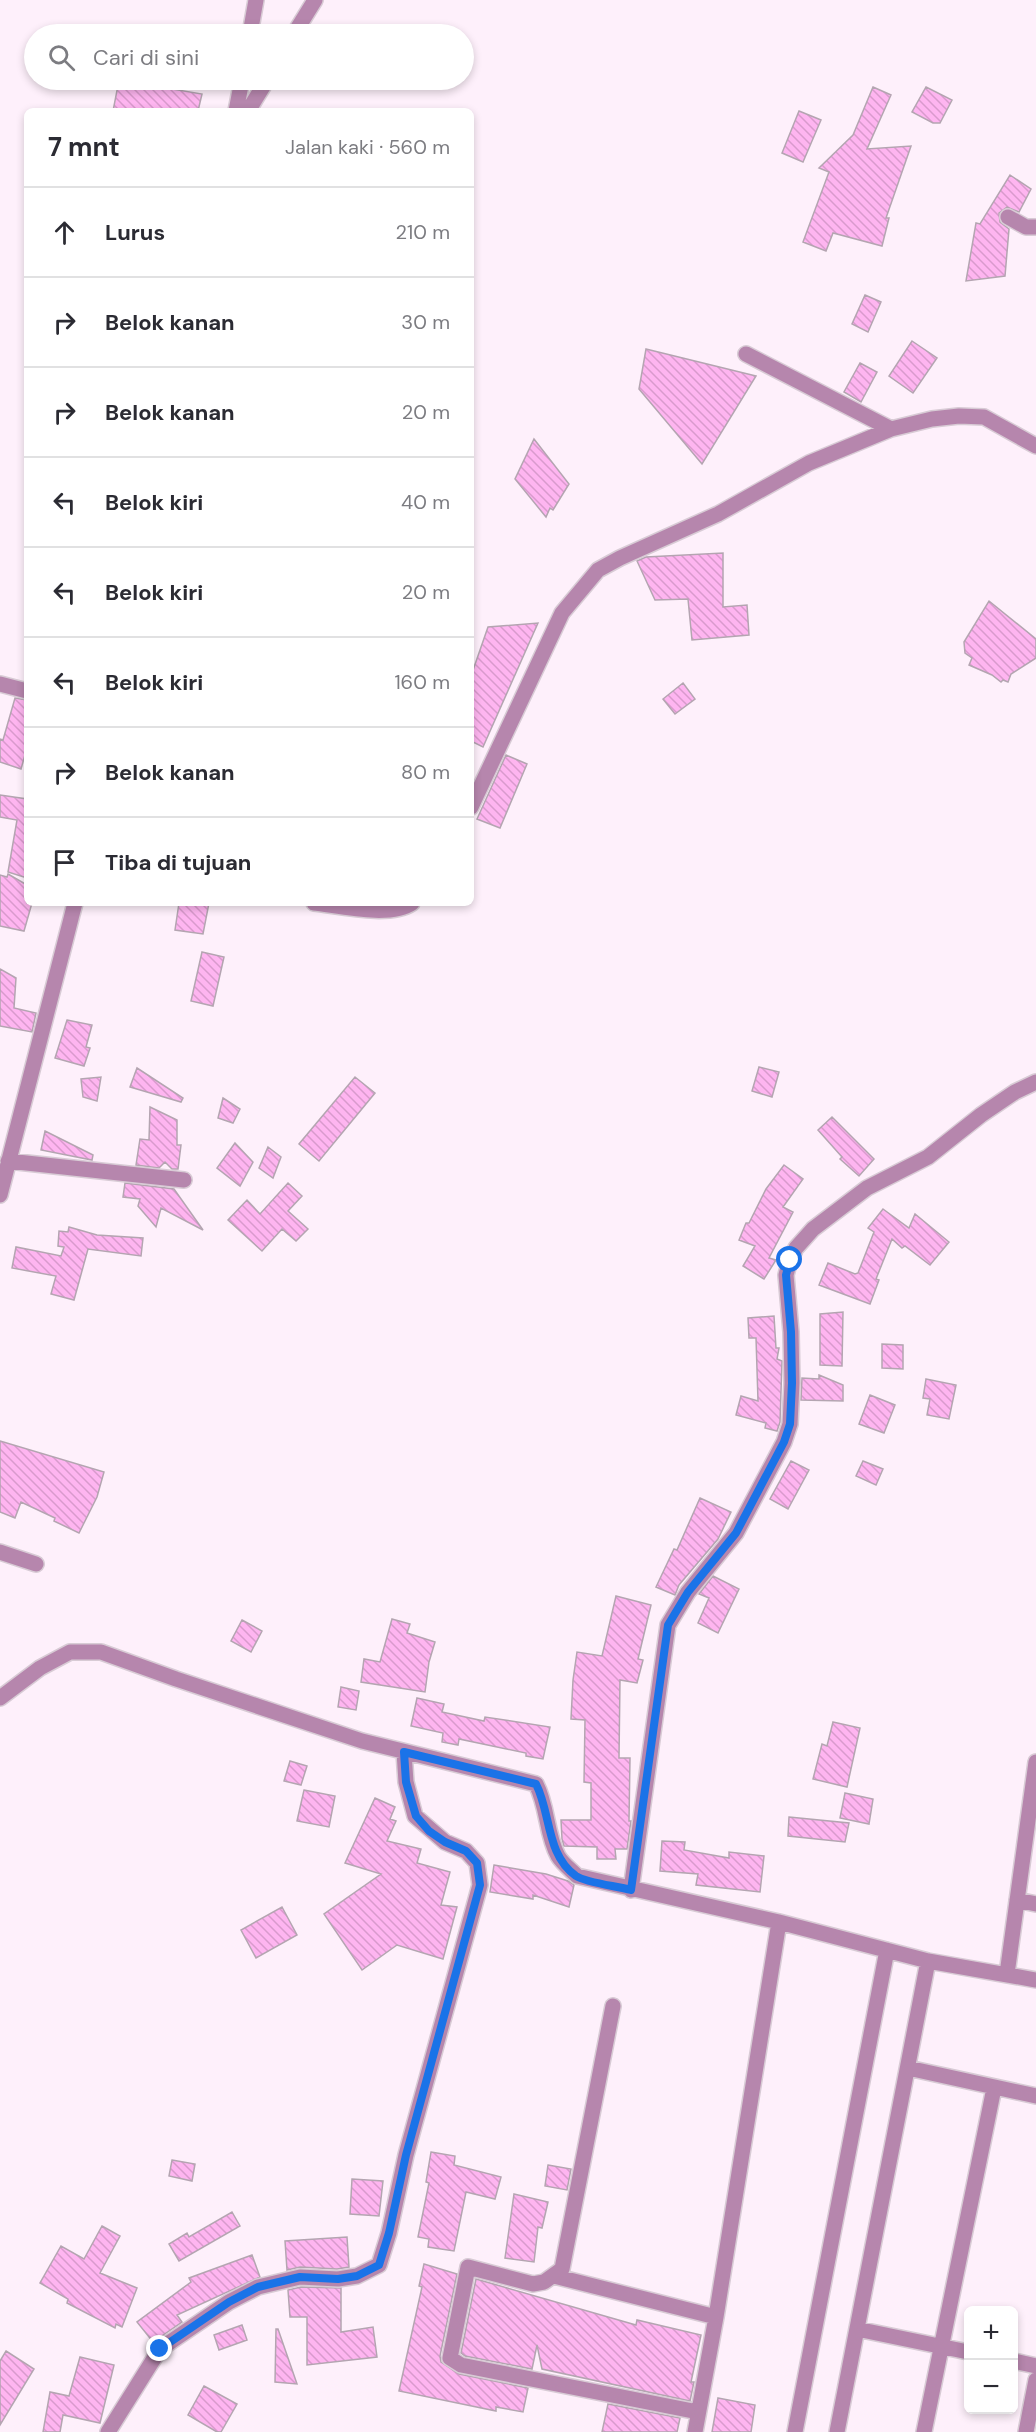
<!DOCTYPE html>
<html lang="id">
<meta charset="utf-8">
<style>
:root{--surface:#fff;--page:#f7f7f7;--text:#2b2b33;--muted:#7c7c81;--line:#e1e1e2}
body{margin:0;font-family:"DM Sans",sans-serif;background:var(--page);color:var(--text)}
.controls{position:absolute;right:18px;bottom:18px;display:grid;overflow:hidden;border-radius:9px;box-shadow:0 3px 9px #0003}
.controls button{width:54px;height:54px;display:grid;place-items:center;padding:0;border:0;border-bottom:2px solid var(--line);background:var(--surface);color:var(--text);font:30px sans-serif}
.stop{position:absolute;width:18px;height:18px;margin:-14px;border:4px solid #1a73e8;border-radius:50%;background:#fff}
.stop.end{background:#1a73e8;border-color:#fff;box-shadow:0 2px 6px #0008}
.list{margin:0;padding:0;list-style:none}
h2{display:flex;justify-content:space-between;align-items:center;height:78px;margin:0;padding:0 24px;font-size:26px}
h2 small{font-size:20px;font-weight:400;color:var(--muted)}
.list li{display:grid;grid-template-columns:39px 1fr auto;gap:18px;align-items:center;box-sizing:border-box;height:90px;padding:0 24px;border-top:2px solid var(--line)}
.list b{display:block;font-size:22px;white-space:nowrap}
.list em{font-size:20px;font-style:normal;color:var(--muted)}
.icon{flex:none;width:33px;height:33px;fill:none;stroke:currentColor;stroke-width:2;stroke-linecap:round;stroke-linejoin:round}
.map{position:relative;flex:none;width:1036px;height:2432px;overflow:hidden}
.search{position:absolute;background:var(--surface);box-shadow:0 3px 9px #0003;left:24px;top:24px;width:450px;height:66px;display:flex;align-items:center;gap:15px;box-sizing:border-box;padding:0 21px;border-radius:33px;color:var(--muted);font-size:22px}
.panel{position:absolute;background:var(--surface);box-shadow:0 3px 9px #0003;left:24px;top:108px;width:450px;height:798px;border-radius:9px}
.map>svg:first-child{display:block}
.building{fill:url(#building-back-hatch);stroke:#b4a5b1;stroke-width:1.5}
.lines{fill:none;stroke-linecap:round;stroke-linejoin:round}
.street-casing{stroke:#d8cbd5;stroke-width:18}
.street{stroke:#b686ad;stroke-width:15}
.route{stroke:#1a73e8;stroke-width:8}
</style>
<div class="map">
<svg width="1036" height="2432" viewBox="0 0 1036 2432">
<defs>
<pattern id="building-back-hatch" width="6" height="6" patternUnits="userSpaceOnUse" patternTransform="scale(1.5)"><rect width="6" height="6" fill="#feb5f0"/><path d="M-1 5l2 2M0 0l6 6M5-1l2 2" fill="none" stroke="#d99acd"/></pattern>
</defs>
<rect width="100%" height="100%" fill="#fef0fb"/>
<!-- building -->
<path class="building" d="M119,80L202,94L198,111H113Z
M873,87L891,95L867,149L911,146L886,218H889L882,246L833,233L826,251L803,242L829,172L819,168L853,135Z
M926,87L952,100L940,123H933L912,112Z
M799,111L821,120L803,162L782,153Z
M1010,175L1031,189L1019,212L1007,207L999,213L1000,222L1009,229L1005,276L966,281L976,223L980,224Z
M865,295L881,302L868,332L852,324Z
M912,341L937,358L913,393L889,376Z
M646,349L756,376L702,464L639,389Z
M860,363L877,372L861,402L844,392Z
M534,439L569,484L553,510L550,508L546,517L515,479Z
M723,553V607L747,605L749,635L692,640L688,599L655,600L637,561L646,557Z
M989,601L1036,639V658L1011,674L1008,682L1003,680L1001,682L992,675L969,665L972,658L965,653L964,642Z
M538,623L483,747L471,741V676L488,627Z
M683,683L695,699L675,714L663,699Z
M15,698L27,700V748L21,769L0,762V739L3,740Z
M506,755L527,764L500,828L477,819Z
M0,795L27,799V878L8,872L17,820L0,817Z
M8,874L27,885V903H32L24,931L0,926V875L7,877Z
M179,903H209L203,934L175,930Z
M202,952L224,957L213,1006L191,1001Z
M0,969L16,978L14,1008L36,1013L32,1032L0,1026Z
M67,1020L92,1025L86,1047L90,1048L84,1066L55,1058Z
M759,1067L779,1072L772,1097L752,1091Z
M137,1068L183,1098L181,1102L130,1087Z
M101,1077L97,1101L83,1097L81,1079Z
M355,1077L375,1093L319,1161L299,1144Z
M223,1098L240,1109L233,1123L218,1118Z
M150,1107L177,1120V1145H181L178,1169H172L165,1162L159,1168L136,1165L140,1139L149,1140Z
M832,1117L874,1159L859,1176L840,1159L842,1157L818,1130Z
M45,1131L93,1155L92,1160L41,1150Z
M235,1143L253,1162L240,1186L217,1168Z
M268,1147L281,1157L273,1178L259,1168Z
M784,1165L803,1179L783,1207L793,1212L769,1258L776,1260L764,1279L743,1266L755,1246L739,1240L746,1223H749L766,1189Z
M125,1183L174,1189L203,1230L161,1208L156,1227L138,1206L140,1199L123,1197Z
M288,1183L302,1196L288,1211L308,1229L296,1241L282,1229L262,1251L228,1220L247,1200L260,1214Z
M883,1209L909,1228L915,1214L949,1242L930,1265L905,1246L902,1248L892,1239L876,1279L879,1280L870,1304L819,1285L828,1263L855,1274L858,1273L874,1232L868,1228Z
M69,1227L97,1235L143,1238L141,1256L88,1249L74,1300L51,1294L56,1276L12,1268L16,1247L61,1256L64,1247L58,1246L59,1231L68,1232Z
M843,1312L842,1366L820,1365V1314Z
M774,1316L776,1348H779L777,1359L782,1361L780,1422L777,1431L765,1428L766,1423L736,1415L741,1396L758,1401L756,1338H749L748,1318Z
M882,1344L903,1345V1369L882,1368Z
M819,1375L843,1385V1401L801,1400L802,1378L819,1379Z
M926,1379L956,1385L949,1419L927,1415L930,1399L923,1398Z
M870,1395L895,1405L884,1433L859,1424Z
M0,1441L104,1472L97,1497L79,1533L54,1521L55,1518L21,1502L15,1518L0,1512Z
M791,1461L809,1470L788,1509L770,1499Z
M863,1461L883,1469L876,1485L856,1476Z
M700,1498L731,1512L718,1539L679,1585L675,1595L656,1587L674,1549L677,1550Z
M713,1576L739,1589L718,1633L698,1623L709,1598L699,1594Z
M616,1596L651,1605L638,1659L643,1660L637,1683L620,1680L619,1758H630L629,1821H631L627,1849H615L616,1859H597V1847L564,1846L562,1839L561,1820H591V1783L584,1782L585,1720L571,1719L573,1680L577,1652L602,1656Z
M392,1619L410,1624L407,1633L435,1642L429,1662L425,1692L361,1682L364,1659L380,1662Z
M242,1620L262,1631L251,1652L231,1641Z
M341,1687L359,1691L356,1710L338,1707Z
M417,1698L444,1704L442,1712L484,1721L485,1717L550,1727L543,1759L526,1756V1753L459,1739L458,1745L442,1742L443,1733L411,1726Z
M833,1722L860,1728L847,1787L813,1779L822,1744L827,1746Z
M290,1761L307,1766L301,1785L284,1781Z
M304,1790L335,1796L329,1827L297,1821Z
M845,1793L873,1799L869,1824L840,1818Z
M375,1798L395,1807L390,1819L396,1821L387,1841L421,1849L417,1863L450,1872L441,1905L457,1907L443,1959L397,1945L362,1970L324,1914L381,1874L345,1863Z
M789,1817L849,1823L845,1842L788,1836Z
M662,1841L685,1842L684,1850L729,1858V1852L764,1856L760,1892L696,1885L698,1874L660,1871Z
M494,1865L546,1874L568,1881L574,1885L569,1907L533,1895V1899L490,1892Z
M282,1907L297,1935L256,1958L241,1930Z
M431,2152L455,2156L454,2165L501,2177L495,2199L466,2192L454,2251L428,2247L429,2239L418,2237L429,2183L426,2182Z
M172,2160L195,2164L192,2181L169,2176Z
M548,2165L571,2169L567,2190L545,2186Z
M352,2179L383,2181L379,2216L350,2214Z
M514,2194L548,2202L542,2228L538,2227L534,2262L505,2258Z
M232,2212L240,2226L179,2261L169,2244L187,2233L189,2237Z
M102,2226L120,2236L100,2273L137,2288L122,2327L116,2324L115,2328L67,2303L68,2299L40,2283L61,2246L84,2259Z
M347,2237L349,2267L337,2269L300,2267L287,2270L285,2241Z
M252,2255L260,2277L177,2315L182,2322L153,2342L137,2322L191,2282L189,2278Z
M424,2264L457,2274L440,2356L441,2362L459,2374L528,2388L523,2412L496,2407V2411L399,2391L422,2287L419,2286Z
M476,2279L636,2325L637,2320L701,2335L691,2382H694L690,2401L542,2369L537,2345L532,2369L465,2356L461,2353Z
M301,2287L341,2288V2332L373,2327L377,2357L307,2365V2317H290L288,2290Z
M242,2325L247,2340L219,2350L214,2335Z
M276,2329H278L297,2384L275,2382Z
M6,2351L34,2369L0,2425V2361Z
M80,2357L114,2365L100,2423L63,2415L60,2432H43L50,2392L69,2396Z
M204,2386L237,2404L221,2432H217L188,2415Z
M718,2398L755,2405L751,2432H712Z
M608,2404L680,2418L677,2432H602Z"/>
<g class="lines">
<defs>
<path id="street" d="M250,34L256,0
M294,34L315,0
M236,111L242,80
M248,111L267,80
M1008,217L1026,227H1036
M746,354L891,429
M0,684L27,691
M471,807L562,613L598,570L620,558L718,514L809,463L891,429L932,419L959,416L984,417L1036,446
M314,903C340,906 390,918 412,903
M8,1161L184,1180
M0,1195L75,903
M0,1552L36,1564
M0,1698L40,1668L70,1652H101L176,1679L362,1741L536,1784C548,1807 546,1834 558,1856C562,1863 571,1870 577,1876L779,1922L928,1961L1036,1980
M631,1890L668,1625L688,1592L736,1533L784,1442L790,1424L792,1383L791,1332L786,1275L790,1260L796,1248L813,1229L867,1188L928,1157L981,1115L1015,1092L1036,1082
M1017,1900L1036,1904
M1007,1974L1036,1762
M613,2006L562,2269L544,2282L533,2284L468,2267L450,2358L461,2365L698,2412
M908,2068L1036,2096
M554,2276L716,2317
M857,2329L968,2352
M1014,2361L1036,2366
M108,2432L160,2349L229,2302L258,2287L300,2277L338,2279L357,2276L379,2265L389,2233L406,2155L480,1885L477,1863L466,1851L445,1842L415,1816L406,1782L404,1752
M695,2432L716,2317L779,1922
M795,2432L887,1950
M837,2432L928,1961
M924,2432L994,2088
M1026,2432L1036,2380"/>
</defs>
<!-- street casing -->
<use href="#street" class="street-casing"/>
<!-- street -->
<use href="#street" class="street"/>
</g>
<g class="lines">
<!-- route -->
<path class="route" d="M160,2349L229,2302L258,2287L300,2277L338,2279L357,2276L379,2265L389,2233L406,2155L480,1885L477,1863L466,1851L445,1842L429,1831L416,1816L406,1782L404,1752L536,1784C551,1813 546,1855 576,1876C587,1883 617,1886 631,1890L668,1625L688,1592L736,1533L784,1442L790,1424L792,1383L791,1332L786,1275L790,1260"/>
</g>
</svg>
<div class="controls">
<button>+</button>
<button>−</button>
</div>
<div class="stop" style="left:790px;top:1260px"></div>
<div class="stop end" style="left:160px;top:2349px"></div>
<div class="search"><svg class="icon" aria-label="search" viewBox="0 0 24 24"><circle cx="10" cy="10" r="6"/><path d="M15 15l6 6"/></svg>Cari di sini</div>
<section class="panel">
<h2>7 mnt<small>Jalan kaki · 560 m</small></h2>
<ul class="list">
<li><svg class="icon" aria-label="ahead" viewBox="0 0 24 24"><path d="M12 20V5M6 11l6-6 6 6"/></svg><div><b>Lurus</b></div><em>210 m</em></li>
<li><svg class="icon" aria-label="right" viewBox="0 0 24 24"><path d="M7 20v-9h11M14 6l5 5-5 5"/></svg><div><b>Belok kanan</b></div><em>30 m</em></li>
<li><svg class="icon" aria-label="right" viewBox="0 0 24 24"><path d="M7 20v-9h11M14 6l5 5-5 5"/></svg><div><b>Belok kanan</b></div><em>20 m</em></li>
<li><svg class="icon" aria-label="left" viewBox="0 0 24 24"><path d="M17 20v-9H6M10 6l-5 5 5 5"/></svg><div><b>Belok kiri</b></div><em>40 m</em></li>
<li><svg class="icon" aria-label="left" viewBox="0 0 24 24"><path d="M17 20v-9H6M10 6l-5 5 5 5"/></svg><div><b>Belok kiri</b></div><em>20 m</em></li>
<li><svg class="icon" aria-label="left" viewBox="0 0 24 24"><path d="M17 20v-9H6M10 6l-5 5 5 5"/></svg><div><b>Belok kiri</b></div><em>160 m</em></li>
<li><svg class="icon" aria-label="right" viewBox="0 0 24 24"><path d="M7 20v-9h11M14 6l5 5-5 5"/></svg><div><b>Belok kanan</b></div><em>80 m</em></li>
<li><svg class="icon" aria-label="arrive" viewBox="0 0 24 24"><path d="M6 21V4h12l-3 4 3 4H6"/></svg><div><b>Tiba di tujuan</b></div></li>
</ul>
</section>
</div>
